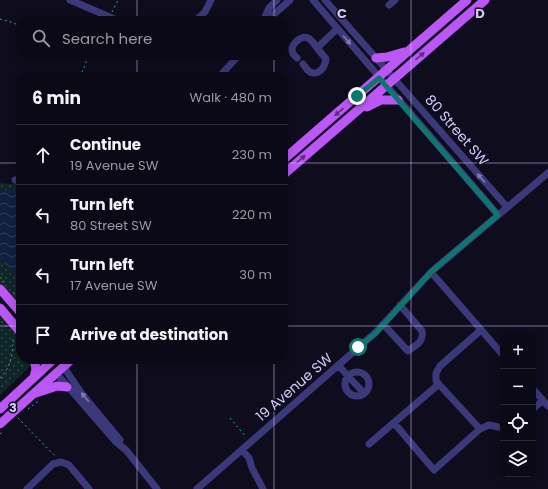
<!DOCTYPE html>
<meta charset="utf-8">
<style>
:root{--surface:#0b0916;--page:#14121f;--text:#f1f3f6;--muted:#9a9aa1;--line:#2b2a35}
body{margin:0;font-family:Poppins,sans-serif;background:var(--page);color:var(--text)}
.controls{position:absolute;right:12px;bottom:12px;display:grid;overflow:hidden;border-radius:8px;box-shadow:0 2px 10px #0003}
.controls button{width:36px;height:36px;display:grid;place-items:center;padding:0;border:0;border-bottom:1px solid var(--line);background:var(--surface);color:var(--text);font:20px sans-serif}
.stop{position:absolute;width:12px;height:12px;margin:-9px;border:3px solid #0f766e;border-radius:50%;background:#fff}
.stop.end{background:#0f766e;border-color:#fff;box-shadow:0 1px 4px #0008}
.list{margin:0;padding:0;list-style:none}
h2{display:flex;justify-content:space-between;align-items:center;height:52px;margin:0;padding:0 16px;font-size:17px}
h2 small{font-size:13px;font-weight:400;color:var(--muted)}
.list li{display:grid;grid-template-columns:26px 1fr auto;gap:12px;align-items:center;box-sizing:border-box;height:60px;padding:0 16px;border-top:1px solid var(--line)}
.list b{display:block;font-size:15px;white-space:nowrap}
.list p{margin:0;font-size:13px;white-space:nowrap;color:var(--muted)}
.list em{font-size:13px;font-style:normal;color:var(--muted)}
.icon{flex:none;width:22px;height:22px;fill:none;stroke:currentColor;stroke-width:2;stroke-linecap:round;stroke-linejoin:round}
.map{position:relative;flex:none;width:548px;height:489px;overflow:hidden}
.search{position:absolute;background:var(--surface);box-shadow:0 2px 10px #0003;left:16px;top:16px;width:272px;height:44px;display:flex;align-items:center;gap:10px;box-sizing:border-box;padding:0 14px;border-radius:16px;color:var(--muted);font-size:15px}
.panel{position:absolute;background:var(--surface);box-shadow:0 2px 10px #0003;left:16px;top:72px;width:272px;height:292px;border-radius:16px}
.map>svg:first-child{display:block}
.park{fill:url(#park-dots)}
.water{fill:url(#water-waves)}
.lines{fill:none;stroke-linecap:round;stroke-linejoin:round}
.path{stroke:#32a9a2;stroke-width:1;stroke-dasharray:2 3;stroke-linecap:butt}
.minor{stroke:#3c397a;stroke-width:7}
.major{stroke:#bc57f7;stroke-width:9}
.oneway{fill:#7f7ab5}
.oneway2{fill:#5d2e7f}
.route{stroke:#0f766e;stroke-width:5}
.grid{fill:none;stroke:#d1cafd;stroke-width:1;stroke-opacity:0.55}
.labels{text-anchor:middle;stroke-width:3;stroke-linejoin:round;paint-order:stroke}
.street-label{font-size:14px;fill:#d1cafd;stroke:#0f0c1d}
.grid-label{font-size:13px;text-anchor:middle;font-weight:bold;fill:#d1cafd;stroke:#0f0c1d;stroke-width:3;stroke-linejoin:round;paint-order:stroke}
</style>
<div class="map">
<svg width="548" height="489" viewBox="0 0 548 489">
<defs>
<pattern id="park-dots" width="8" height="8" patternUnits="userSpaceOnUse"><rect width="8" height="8" fill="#102626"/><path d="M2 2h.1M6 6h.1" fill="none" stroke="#324446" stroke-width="1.8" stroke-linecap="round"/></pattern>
<pattern id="water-waves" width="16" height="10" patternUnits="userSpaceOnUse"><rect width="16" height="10" fill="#0e213f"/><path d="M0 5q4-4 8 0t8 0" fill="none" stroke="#30405c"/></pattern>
</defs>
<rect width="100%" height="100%" fill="#0f0c1d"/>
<!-- park -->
<path class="park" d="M21,182V308L0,284V183L11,184Z
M0,314L14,333L21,345V359H28L30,366L0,395Z"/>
<!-- water -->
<path class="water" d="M21,187V283L0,257V190H13Z"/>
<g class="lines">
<!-- path -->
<path class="path" d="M112,12L118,0
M0,19L14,23L21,27
M80,77L89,55
M0,277L6,284
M13,292L21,301
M16,339L21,345
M0,378C12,366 13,352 13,336
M28,409L40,400
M18,418L56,457
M230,418L246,437
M0,434L3,431"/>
<!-- minor -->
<path class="minor" d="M70,0L119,21
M313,0L498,215
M325,0L507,207
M389,5L395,0
M264,19L274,14L290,0
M264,19L269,8L277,0
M195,21L205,12L211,0
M297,58C295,56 292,54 292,50C292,43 302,35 308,38C312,40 315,45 317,48
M303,64C305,67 307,70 310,72C319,76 325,67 326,59L317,48L337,29
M219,77L239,55
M15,180L21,179
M431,272L503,355
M383,324L408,351C416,345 424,342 422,331L400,305
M481,330L440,366L436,373V381L480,429L489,425L503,428
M338,365L361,390
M63,366L82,394L120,440
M345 384a12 12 0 1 1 24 0a12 12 0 1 1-24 0Z
M56,373L116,442L126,450L157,489
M533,389L548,406
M533,409L543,400
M394,423L434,470L480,429
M369,444L439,384
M242,450L249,458L252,468L263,489
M27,489L53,464L61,462L69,465L89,489
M197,489L375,333L431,272L548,173"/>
<!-- major -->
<path class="major" d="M376,58L387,57L404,52
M367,107L381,100H398
M283,160L467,0
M283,175L485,0
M0,289L21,313
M0,308L21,333
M34,377L36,369L34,359
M36,393L57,386L67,387
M0,409L54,359
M0,424L72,359"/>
</g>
<!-- one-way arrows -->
<defs><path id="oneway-solid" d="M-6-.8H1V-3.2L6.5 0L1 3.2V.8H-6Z"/></defs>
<g class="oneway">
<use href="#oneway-solid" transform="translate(347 40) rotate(49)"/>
<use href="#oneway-solid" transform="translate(481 178) rotate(-131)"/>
<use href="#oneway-solid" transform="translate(85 397) rotate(-129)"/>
</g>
<g class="oneway2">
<use href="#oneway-solid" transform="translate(420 56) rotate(-41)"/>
<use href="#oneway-solid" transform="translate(339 112) rotate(139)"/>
<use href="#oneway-solid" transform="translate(301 159) rotate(-41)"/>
</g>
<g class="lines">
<!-- route -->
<path class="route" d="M357,96L379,78L498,215L431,272L376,333L358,347"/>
</g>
<!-- grid -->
<path class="grid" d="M137,0V21M274,0V21M411,0V489M137,55V77M274,55V77M0,163H21M283,163H548M0,326H21M283,326H548M137,359V489M274,359V489"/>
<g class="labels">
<!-- street labels -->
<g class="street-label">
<text transform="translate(457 130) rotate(49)" y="5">80 Street SW</text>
<text transform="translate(294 387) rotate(-41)" y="5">19 Avenue SW</text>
</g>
</g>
<g class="grid-label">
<text x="342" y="18">C</text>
<text x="480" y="18">D</text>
<text x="13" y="412">3</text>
</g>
</svg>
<div class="controls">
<button>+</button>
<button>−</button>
<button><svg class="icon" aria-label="locate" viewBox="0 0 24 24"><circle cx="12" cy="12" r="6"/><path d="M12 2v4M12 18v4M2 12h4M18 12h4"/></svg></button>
<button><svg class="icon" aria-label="layers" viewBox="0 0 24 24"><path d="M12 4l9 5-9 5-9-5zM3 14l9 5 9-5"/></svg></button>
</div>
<div class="stop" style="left:358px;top:347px"></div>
<div class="stop end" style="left:357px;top:96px"></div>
<div class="search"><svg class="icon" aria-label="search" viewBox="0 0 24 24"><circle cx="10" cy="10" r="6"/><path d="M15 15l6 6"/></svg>Search here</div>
<section class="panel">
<h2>6 min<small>Walk · 480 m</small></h2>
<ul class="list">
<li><svg class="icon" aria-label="ahead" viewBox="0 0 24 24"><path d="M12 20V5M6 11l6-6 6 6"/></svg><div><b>Continue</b><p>19 Avenue SW</p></div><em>230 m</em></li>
<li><svg class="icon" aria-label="left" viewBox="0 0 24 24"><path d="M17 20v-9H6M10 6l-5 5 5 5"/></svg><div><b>Turn left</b><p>80 Street SW</p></div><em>220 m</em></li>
<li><svg class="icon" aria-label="left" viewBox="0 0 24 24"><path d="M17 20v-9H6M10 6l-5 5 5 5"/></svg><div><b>Turn left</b><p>17 Avenue SW</p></div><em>30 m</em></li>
<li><svg class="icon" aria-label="arrive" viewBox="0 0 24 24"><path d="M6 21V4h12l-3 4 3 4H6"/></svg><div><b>Arrive at destination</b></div></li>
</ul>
</section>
</div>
